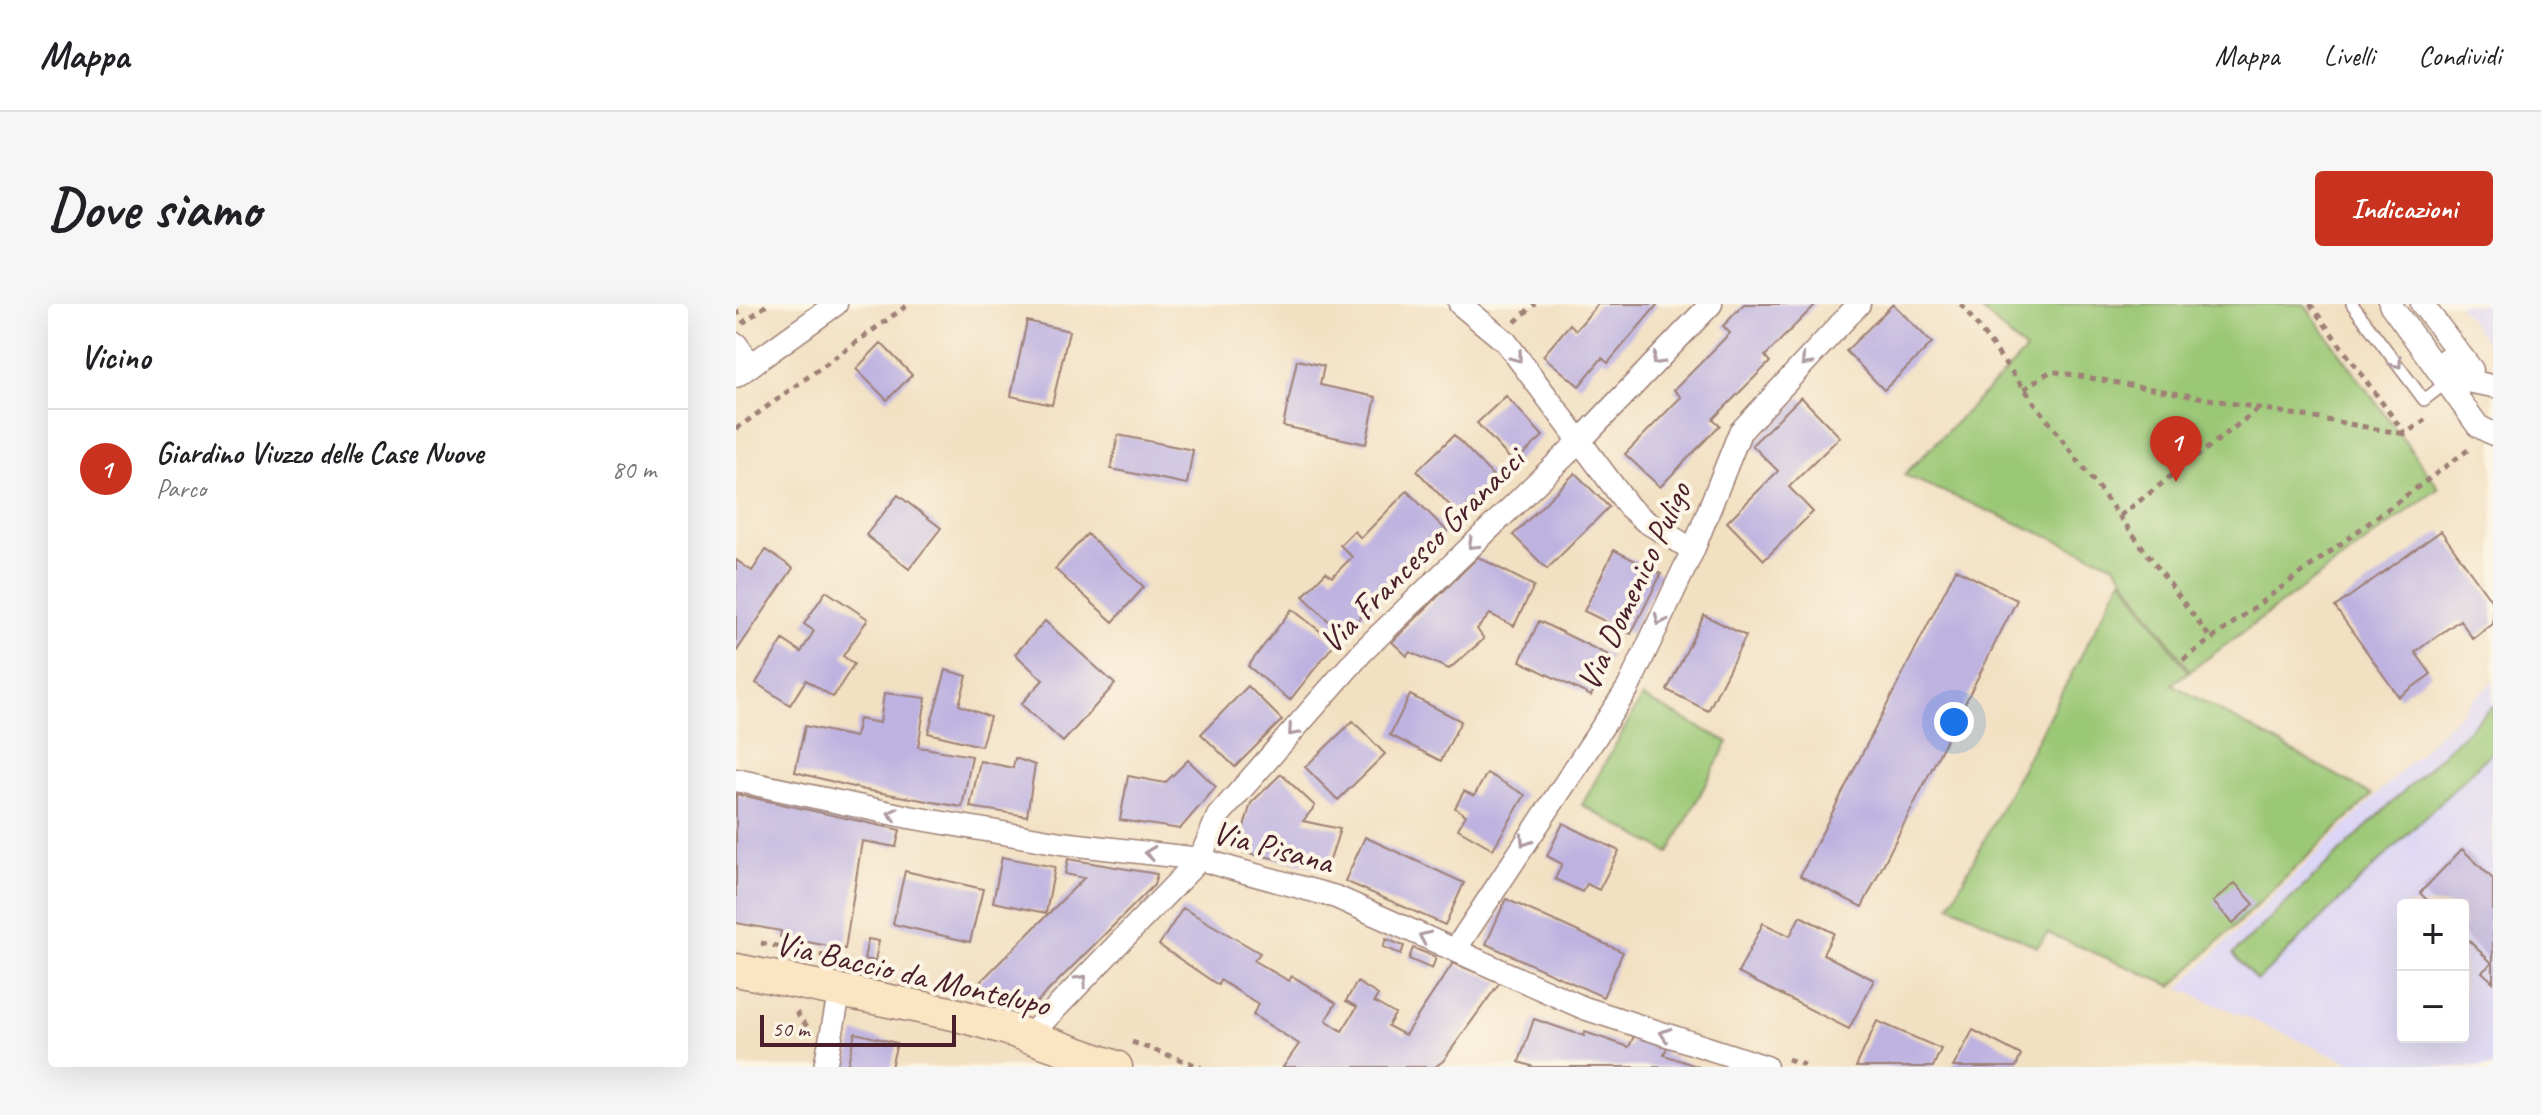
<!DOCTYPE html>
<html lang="it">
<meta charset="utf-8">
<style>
:root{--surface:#fff;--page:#f6f6f6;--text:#202124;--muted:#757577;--line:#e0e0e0;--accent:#c8321e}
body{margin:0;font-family:Caveat,sans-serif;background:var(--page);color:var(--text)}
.controls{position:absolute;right:24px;bottom:24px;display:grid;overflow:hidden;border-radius:8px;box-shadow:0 8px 32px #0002}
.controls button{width:72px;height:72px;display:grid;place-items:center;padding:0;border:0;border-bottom:2px solid var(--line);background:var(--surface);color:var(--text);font:40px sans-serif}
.scale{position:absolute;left:24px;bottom:20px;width:196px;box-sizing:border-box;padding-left:8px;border:4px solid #4a1f2b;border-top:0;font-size:22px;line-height:28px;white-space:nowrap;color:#4a1f2b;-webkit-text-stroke:6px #fcf5e5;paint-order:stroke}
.you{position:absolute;left:1218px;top:418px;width:28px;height:28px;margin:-20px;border:6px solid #fff;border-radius:50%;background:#1a73e8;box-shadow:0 0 0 12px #1a73e833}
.badge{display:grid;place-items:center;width:52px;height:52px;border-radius:50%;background:var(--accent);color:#fff;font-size:26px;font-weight:700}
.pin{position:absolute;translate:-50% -66px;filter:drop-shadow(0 2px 4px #0008)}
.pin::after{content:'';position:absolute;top:42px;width:28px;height:24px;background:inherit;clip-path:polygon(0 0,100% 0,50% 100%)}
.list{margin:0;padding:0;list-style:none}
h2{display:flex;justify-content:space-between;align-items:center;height:104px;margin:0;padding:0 32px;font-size:34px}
h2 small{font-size:26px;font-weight:400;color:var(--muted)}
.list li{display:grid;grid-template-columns:52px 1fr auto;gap:24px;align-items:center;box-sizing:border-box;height:120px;padding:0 32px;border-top:2px solid var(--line)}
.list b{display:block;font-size:30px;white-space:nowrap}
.list p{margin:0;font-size:26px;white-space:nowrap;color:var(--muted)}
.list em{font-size:26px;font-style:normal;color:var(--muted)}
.map{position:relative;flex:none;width:1757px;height:763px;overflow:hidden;border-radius:8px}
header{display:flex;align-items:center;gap:48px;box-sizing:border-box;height:112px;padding:0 40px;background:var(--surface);border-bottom:2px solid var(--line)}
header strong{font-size:38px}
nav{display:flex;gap:44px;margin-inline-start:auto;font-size:28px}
.intro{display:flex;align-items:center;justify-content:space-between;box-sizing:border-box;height:192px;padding:0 48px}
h1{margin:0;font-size:56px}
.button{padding:20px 36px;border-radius:8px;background:var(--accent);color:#fff;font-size:28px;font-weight:700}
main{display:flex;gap:48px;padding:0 48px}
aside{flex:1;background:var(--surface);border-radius:8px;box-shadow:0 8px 32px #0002}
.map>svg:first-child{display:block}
.built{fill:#dcd5f6;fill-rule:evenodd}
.green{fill:#9bc876;stroke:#727450;stroke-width:2}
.building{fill:#beb2e0}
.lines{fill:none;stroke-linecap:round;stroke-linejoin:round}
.lane-casing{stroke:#9e8076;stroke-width:14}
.street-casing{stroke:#9e8076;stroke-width:25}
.secondary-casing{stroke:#9e8076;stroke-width:35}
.path{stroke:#9e8076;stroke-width:5;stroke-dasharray:6 6;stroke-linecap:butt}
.lane{stroke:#fff;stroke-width:11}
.street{stroke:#fff;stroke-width:22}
.secondary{stroke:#fbe6c4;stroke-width:32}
.oneway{stroke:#ae9aa0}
.labels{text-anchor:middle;stroke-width:8;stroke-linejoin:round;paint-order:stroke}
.street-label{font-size:34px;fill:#4a1f2b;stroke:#fcf5e5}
</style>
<header>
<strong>Mappa</strong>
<nav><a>Mappa</a><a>Livelli</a><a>Condividi</a></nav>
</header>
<div class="intro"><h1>Dove siamo</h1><a class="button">Indicazioni</a></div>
<main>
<aside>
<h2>Vicino<small></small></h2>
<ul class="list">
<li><span class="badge">1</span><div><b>Giardino Viuzzo delle Case Nuove</b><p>Parco</p></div><em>80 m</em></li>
</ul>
</aside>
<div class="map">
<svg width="1757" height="763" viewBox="0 0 1757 763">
<rect width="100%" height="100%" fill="#fcf5e5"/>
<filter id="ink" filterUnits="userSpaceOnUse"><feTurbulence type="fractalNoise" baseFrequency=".0125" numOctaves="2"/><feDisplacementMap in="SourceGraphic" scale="16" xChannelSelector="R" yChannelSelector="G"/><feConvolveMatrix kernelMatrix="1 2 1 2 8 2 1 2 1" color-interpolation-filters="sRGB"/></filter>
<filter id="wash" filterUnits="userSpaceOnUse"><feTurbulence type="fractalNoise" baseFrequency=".006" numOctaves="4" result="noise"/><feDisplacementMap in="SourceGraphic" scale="32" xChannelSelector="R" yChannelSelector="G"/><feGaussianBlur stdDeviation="1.8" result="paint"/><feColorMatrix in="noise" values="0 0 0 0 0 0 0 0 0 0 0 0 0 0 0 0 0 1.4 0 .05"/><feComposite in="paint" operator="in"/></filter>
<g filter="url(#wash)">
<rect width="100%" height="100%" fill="#f2e0c2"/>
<!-- built -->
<path class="built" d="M1722,0H1757V41L1750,37Z
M1757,377V763H1625L1443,684ZM1667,601H1727V733H1667Z"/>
<!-- green -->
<path class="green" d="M1239,0H1568L1703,184L1454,367L1379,261L1168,171L1290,47Z
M1386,274L1452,368L1436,380L1636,491L1436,682L1312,629L1301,643L1214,601Z
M906,393L992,438L933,549L846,501Z
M1757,402V447L1521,677L1497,650Z"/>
<g id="blocks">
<!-- building -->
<path class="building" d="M862,0H922L872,59L866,54L843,82L807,52L834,20L840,26Z
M1008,0H1080L1029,52L1034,58L977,115L984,121L924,183L889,150L945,93L938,86L994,29L987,22Z
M1157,0L1196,39L1148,86L1110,47Z
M291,17L333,27L316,101L275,92Z
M145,39L176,71L151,96L120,65Z
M561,56L588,62L584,81L640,93L630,140L547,122Z
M770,92L807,132L778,159L741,119Z
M1065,93L1104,133L1053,183L1077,208L1028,256L991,218L1042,167L1016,141Z
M382,131L457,146L451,180L375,165Z
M718,131L760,175L723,211L681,167Z
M839,169L873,203L811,265L777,231Z
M671,187L711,227L607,331L567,292L590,268L596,273L616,253L604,241L618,227L625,234Z
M162,191L205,224L173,265L130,231Z
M1705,227L1757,299V320L1737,335L1724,316L1679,348L1695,370L1663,393L1599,303Z
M351,230L408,283L377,318L319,265Z
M30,246L57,264L0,348V256L16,267Z
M878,246L925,270L895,330L848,307Z
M742,253L798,282L778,322L754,310L741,325L748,335L713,365L674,348L671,352L656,338Z
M1220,265L1281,296L1126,603L1064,572Z
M90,287L132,315L107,352L118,360L97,393L70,376L54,401L20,379L47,336L65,348L78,327L68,320Z
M556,305L599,339L554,396L512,362Z
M968,311L1010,332L972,407L931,386Z
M309,317L379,380L327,438L285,400L307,376L279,350Z
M803,317L874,352L855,392L784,357Z
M210,366L231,372L223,401L254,413L245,442L192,429Z
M512,382L546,416L499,463L465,430Z
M148,389L190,394L182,443L236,452L226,503L129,486L59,468L69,422L119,433L123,415L144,419Z
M674,391L725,417L705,457L654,431Z
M617,417L649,450L602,496L569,463Z
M279,454L299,461L291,512L234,503L244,457L277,464Z
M452,456L480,483L444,525L384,516L392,472L429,479Z
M751,469L789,491L757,545L722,525L730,511L719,504L728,487L738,492Z
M545,470L579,502L567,517L604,525L591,565L501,547L515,499Z
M0,490L164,526L160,543L126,537L109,645L44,633L45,627L0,619Z
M827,519L883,547L863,586L851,580L846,588L819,575L826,560L811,552Z
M629,533L728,579L709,621L609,577Z
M1726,545L1757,575V678L1746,668L1756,659L1727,631V601H1696L1684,589Z
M266,553L319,563L310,609L257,598Z
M332,555L421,570L418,581L300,699L241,681L348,574L329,570Z
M169,567L247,585L234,638L157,620Z
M1499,579L1518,600L1497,619L1477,598Z
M770,595L887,648L867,693L750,640Z
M447,604L524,649L518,657L553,677L556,672L600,699L590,716L606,727L621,703L610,697L621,678L642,691L638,698L659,710L652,722L669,731L717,659L764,678L707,757L699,763H547L563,740L517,711L522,700L484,676L482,681L423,641Z
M1064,612L1098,629L1087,650L1138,676L1113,725L1002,669L1027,619L1054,632Z
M132,635L143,637L139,657L128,655Z
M650,635L668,642L665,650L647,643Z
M677,644L700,653L696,665L673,655Z
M798,715L848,732L849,728L893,743L898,732L931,743L928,751L963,763H798L783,758Z
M1141,717L1205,745L1197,763H1120Z
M1237,726L1285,751L1280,763H1217Z
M119,729L161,739L155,763H111Z"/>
</g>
</g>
<g filter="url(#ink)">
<use href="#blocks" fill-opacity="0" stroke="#9e8076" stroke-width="2"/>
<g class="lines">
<defs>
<path id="lane" d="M1616,0L1688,96L1711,78"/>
<path id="street" d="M724,0L770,38L893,203L909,217L957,246
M1654,0L1742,122L1757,130
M1686,0L1736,66
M0,40L15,61
M1710,55L1725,76L1757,82
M0,72L100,0
M0,476L173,513L325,539L464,555L494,564L600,593L848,704L1030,763
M719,646L892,384L957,246L1004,128L1123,0
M293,732L464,555L482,512L627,347L845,136L975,0
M89,763L104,686"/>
<path id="secondary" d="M0,666L218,710L269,724L380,763"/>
</defs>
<!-- lane casing -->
<use href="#lane" class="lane-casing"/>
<!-- street casing -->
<use href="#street" class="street-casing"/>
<!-- secondary casing -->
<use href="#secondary" class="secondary-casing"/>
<!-- path -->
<path class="path" d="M1225,0L1475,335
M1574,0L1669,130L1693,113
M0,6L8,18L32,0
M779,18L799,0
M1288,85L1315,67L1669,130
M0,125L173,0
M1384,212L1522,105
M1447,356L1736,143
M25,639L140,662
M60,708L73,725
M396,738L465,763
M1052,755L1074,763"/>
<!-- lane -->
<use href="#lane" class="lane"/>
<!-- street -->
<use href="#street" class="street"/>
<!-- secondary -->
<use href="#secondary" class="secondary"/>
</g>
<!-- one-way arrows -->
<defs><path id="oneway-chevron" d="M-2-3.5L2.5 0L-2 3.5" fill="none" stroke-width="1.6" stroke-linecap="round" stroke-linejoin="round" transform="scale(2)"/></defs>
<g class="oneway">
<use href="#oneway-chevron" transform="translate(781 53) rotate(53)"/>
<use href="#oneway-chevron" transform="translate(921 56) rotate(134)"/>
<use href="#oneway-chevron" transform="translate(1070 57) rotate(133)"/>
<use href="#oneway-chevron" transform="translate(1661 59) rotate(53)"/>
<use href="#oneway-chevron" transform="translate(737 240) rotate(136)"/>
<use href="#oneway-chevron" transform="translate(924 316) rotate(115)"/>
<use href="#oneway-chevron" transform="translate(557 427) rotate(131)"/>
<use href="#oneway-chevron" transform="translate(157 510) rotate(-169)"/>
<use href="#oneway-chevron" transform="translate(789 537) rotate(123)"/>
<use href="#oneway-chevron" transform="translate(414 549) rotate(-173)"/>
<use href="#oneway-chevron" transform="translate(688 633) rotate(-156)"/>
<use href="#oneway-chevron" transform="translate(346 676) rotate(-46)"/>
<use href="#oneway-chevron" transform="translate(929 730) rotate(-162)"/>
</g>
</g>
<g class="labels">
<!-- street labels -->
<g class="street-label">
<text transform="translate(685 246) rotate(-45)" y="12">Via Francesco Granacci</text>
<text transform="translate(897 282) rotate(-65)" y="12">Via Domenico Puligo</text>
<text transform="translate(537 542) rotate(15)" y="12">Via Pisana</text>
<text transform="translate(177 669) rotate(13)" y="12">Via Baccio da Montelupo</text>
</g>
</g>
</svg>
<div class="controls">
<button>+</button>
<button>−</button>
</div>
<div class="scale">50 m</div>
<div class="you"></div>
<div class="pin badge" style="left:1440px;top:178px">1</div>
</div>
</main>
